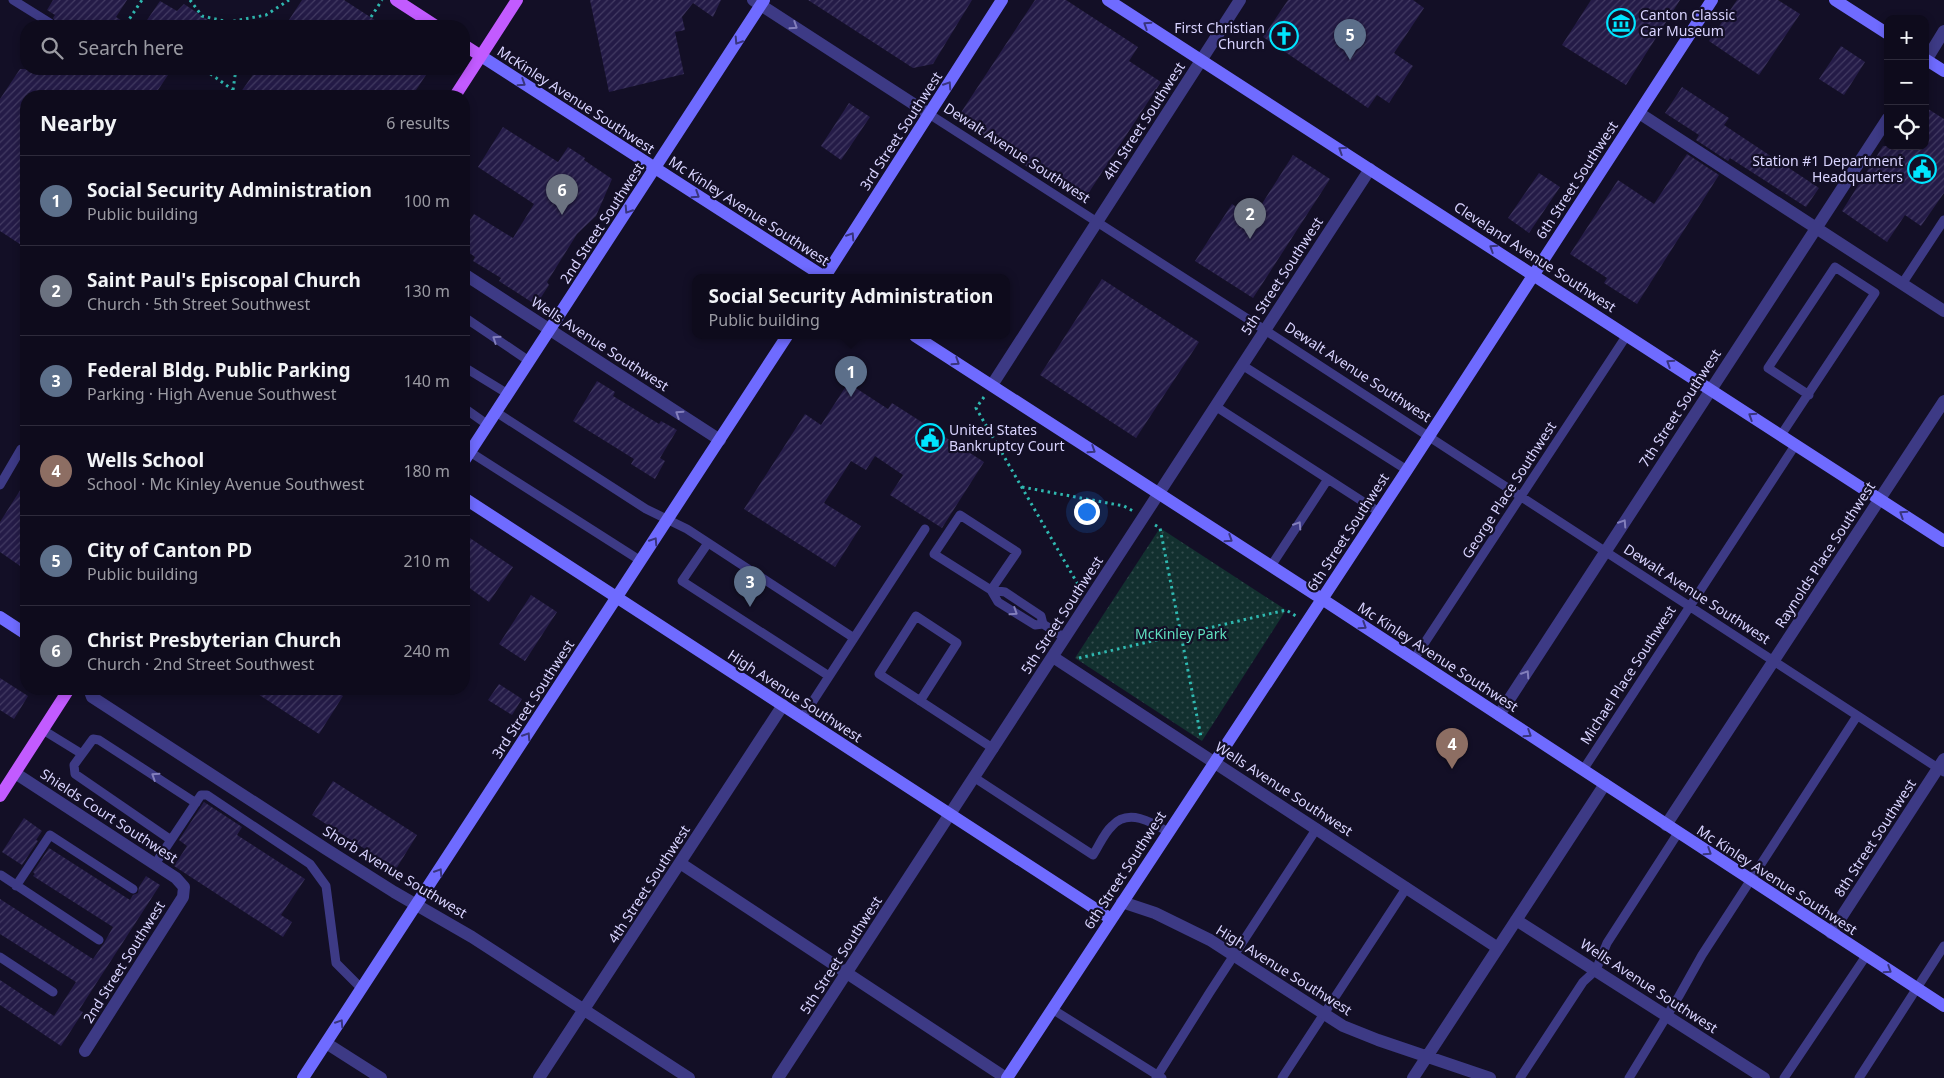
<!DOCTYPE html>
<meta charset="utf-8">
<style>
:root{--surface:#0e0b1c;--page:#171425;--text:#f1f3f6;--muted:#9b9ba3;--line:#2e2b3b;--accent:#0b8043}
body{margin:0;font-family:"Noto Sans",sans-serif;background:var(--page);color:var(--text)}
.controls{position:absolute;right:15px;top:15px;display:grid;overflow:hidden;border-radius:10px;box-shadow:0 2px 8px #0003}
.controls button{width:45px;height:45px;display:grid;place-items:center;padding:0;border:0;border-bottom:1px solid var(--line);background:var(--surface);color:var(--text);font:25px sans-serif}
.you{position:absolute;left:1086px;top:511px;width:18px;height:18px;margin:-12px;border:4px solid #fff;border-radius:50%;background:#1a73e8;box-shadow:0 0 0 8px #1a73e833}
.badge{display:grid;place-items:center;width:32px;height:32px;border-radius:50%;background:var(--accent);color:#fff;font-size:16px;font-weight:700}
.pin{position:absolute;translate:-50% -41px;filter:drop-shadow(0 1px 2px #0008)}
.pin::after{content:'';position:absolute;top:26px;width:18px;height:15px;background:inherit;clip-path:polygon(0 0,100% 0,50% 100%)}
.popup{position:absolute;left:692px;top:274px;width:318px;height:65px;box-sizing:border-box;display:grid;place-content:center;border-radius:10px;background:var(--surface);filter:drop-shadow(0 1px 4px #0005);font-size:16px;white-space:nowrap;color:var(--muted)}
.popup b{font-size:19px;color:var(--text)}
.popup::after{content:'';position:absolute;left:50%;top:100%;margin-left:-10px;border:10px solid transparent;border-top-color:var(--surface)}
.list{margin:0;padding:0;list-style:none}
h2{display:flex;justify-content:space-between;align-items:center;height:65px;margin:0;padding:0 20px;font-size:21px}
h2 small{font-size:16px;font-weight:400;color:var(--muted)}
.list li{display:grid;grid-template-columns:32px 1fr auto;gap:15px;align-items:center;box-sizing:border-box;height:90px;padding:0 20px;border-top:1px solid var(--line)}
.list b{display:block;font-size:19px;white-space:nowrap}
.list p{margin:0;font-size:16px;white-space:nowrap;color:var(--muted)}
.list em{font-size:16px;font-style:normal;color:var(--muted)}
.icon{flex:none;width:28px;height:28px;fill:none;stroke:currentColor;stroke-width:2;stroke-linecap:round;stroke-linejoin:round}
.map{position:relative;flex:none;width:1944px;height:1078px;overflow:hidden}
.search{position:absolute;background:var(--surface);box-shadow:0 2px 8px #0003;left:20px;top:20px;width:450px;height:55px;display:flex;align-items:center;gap:12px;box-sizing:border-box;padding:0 18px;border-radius:20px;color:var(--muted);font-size:19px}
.panel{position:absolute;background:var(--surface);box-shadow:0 2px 8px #0003;left:20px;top:90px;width:450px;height:605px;border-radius:20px}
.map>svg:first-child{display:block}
.green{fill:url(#green-dots)}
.building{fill:url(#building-hatch)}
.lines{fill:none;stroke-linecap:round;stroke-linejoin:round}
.path{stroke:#2fb8b0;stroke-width:3;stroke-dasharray:2.5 4;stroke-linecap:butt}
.lane{stroke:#3d3a85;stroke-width:9}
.street{stroke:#3d3a85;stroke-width:12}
.secondary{stroke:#6f6bff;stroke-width:12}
.primary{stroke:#c25bff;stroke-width:12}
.oneway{stroke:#38347d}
.oneway2{stroke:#837fbc}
.labels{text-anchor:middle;stroke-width:4.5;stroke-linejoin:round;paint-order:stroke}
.poi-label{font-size:14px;fill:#d9d4ff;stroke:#130f26;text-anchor:start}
.street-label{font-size:14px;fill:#d9d4ff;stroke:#130f26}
.park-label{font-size:14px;fill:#5fe0c0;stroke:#130f26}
</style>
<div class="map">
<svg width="1944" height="1078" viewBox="0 0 1944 1078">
<defs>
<pattern id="green-dots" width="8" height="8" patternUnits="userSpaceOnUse" patternTransform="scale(1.25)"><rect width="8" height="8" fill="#12302f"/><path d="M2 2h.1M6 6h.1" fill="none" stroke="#344d4e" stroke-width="1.8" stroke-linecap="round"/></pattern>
<pattern id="building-hatch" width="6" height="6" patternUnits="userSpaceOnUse" patternTransform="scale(1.25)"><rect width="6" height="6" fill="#241b47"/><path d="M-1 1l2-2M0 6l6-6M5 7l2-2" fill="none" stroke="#433b63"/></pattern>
</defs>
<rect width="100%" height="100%" fill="#130f26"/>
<!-- green -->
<path class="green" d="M1160,528L1286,610L1202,741L1075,658Z"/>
<!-- building -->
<path class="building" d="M53,0H127L116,17L130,26H55L56,23L53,18L55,15L47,10Z
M302,0H344L384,26H285Z
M590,0H721L713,17L693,3L682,17L685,30L675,32L684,74L609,92Z
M808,0H972L933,64L913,68Z
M1035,0H1066L1138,47L1129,61L1161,82L1082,203L956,120Z
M1288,0H1413L1424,8L1394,53L1413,66L1389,103L1377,95L1368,108L1263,37Z
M1591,0H1680L1626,85L1562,45Z
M1737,0H1778L1800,14L1759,75L1709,41Z
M160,1L177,11L184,4L217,26H143Z
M1841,46L1865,62L1844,95L1819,79Z
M20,69H172L154,96H26V248L0,231V99Z
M257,69H430L412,96H238Z
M1682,87L1729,118L1724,125L1819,188L1806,207L1730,158L1728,161L1696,140L1699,135L1665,113Z
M849,103L870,117L841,160L821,146Z
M1925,107L1944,119V193L1921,226L1905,215L1887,242L1842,211L1883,146H1925Z
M503,127L558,162L568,147L585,158L584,160L612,179L596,216L577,234L547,282L549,285L536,305L499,281L501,278L473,261L475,257L464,249V229L474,214L513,238L534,204L478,167Z
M1687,154L1719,175L1637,304L1604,283L1607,278L1570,254L1618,180L1654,204Z
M1293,155L1330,179L1253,298L1195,261L1232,204L1253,218Z
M1539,173L1560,187L1529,233L1508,218Z
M1102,279L1199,342L1136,438L1040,375Z
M597,381L615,392L613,396L659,424L661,421L677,430L660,458L665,461L655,479L631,464L634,459L573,421Z
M848,383L888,409L892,403L984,462L942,528L890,495L903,475L875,456L866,470L851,461L824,503L861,526L835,567L744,509L805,414L821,425Z
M26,481V570L0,552V522Z
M464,534L513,567L489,602L464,584Z
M531,595L557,612L525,661L499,644Z
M0,678L28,696L14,719L0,710Z
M499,684L522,699L512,715L488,700Z
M250,689H332L343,696L319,734Z
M333,781L417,835L396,869L312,815Z
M204,802L242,827L237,835L305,879L281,915L292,922L283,937L174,866L187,846L179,840Z
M24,818L42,831L36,840L38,841L22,865L2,852Z
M49,848L130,900L133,895L138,893L139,887L146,876L160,885L79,1010L83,1012L61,1046L0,1005V980L54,1016L76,982L0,934V899L93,959L104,943L113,927L33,876L35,874L33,872Z"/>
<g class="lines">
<!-- path -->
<path class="path" d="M190,0L202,16L229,22L266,15L289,0
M371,17L382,0
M126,24L142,0
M205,70L240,95
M233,90L236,69
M984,397L976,408L1080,588
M1022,487L1124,506L1133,511
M1155,525L1160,528L1201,737
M1079,658L1286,610L1296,616"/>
<!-- lane -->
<path class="lane" d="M13,0L50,23
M929,114L1265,330L1944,772
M1902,284L1944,220
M464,317L529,361
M1242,365L1407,470
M464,367L508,394
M1215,406L1379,512
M464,408L488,425
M496,412L646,509L687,529L854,638L802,718
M1781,435L1875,293L1835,267L1768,368L1809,395
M470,452L641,561
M0,485L21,449
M708,543L682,581L829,676
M1271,566L1328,479
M991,590L1017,552L960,515L934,554L991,590L998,602L1035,625L1043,624
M991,590L1005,592L1041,616L1043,624L1065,638
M854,638L925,529
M1414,659L1627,335
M920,701L957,643L916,616L879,674L994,749
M43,730L82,754
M1583,770L1796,444
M975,778L1093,855C1099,846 1104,833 1112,826C1128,808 1152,822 1168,832
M171,840L75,774L74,765L93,739L99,740L196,803
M155,864L201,795H207L310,864L326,886L336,963L362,989
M1,875L99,940
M16,886L50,835L133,889
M0,957L53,992
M1052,1009L1162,1078
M1156,1078L1210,992L1317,828
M1282,1078L1407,887
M1520,1078L1583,982L1596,970L1607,943L1678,833
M1629,1078L1679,996L1702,955L1857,716
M1784,1078L1866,956
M1859,1078L1944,946"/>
<!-- street -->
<path class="street" d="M753,0L929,114
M1925,62L1944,31
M1639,113L1944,311
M464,274L720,440
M992,385L1240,0
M1053,657L1498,948
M89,689L92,697L326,849L394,892L472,937L689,1078
M1499,715L1888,118
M15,773L176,878L184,887L183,897L85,1051
M1666,825L1944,401
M680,863L1006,1078
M1122,902L1155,913L1210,940L1343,1026L1378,1040L1490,1078
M1516,920L1764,1078
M1831,933L1944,759
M326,1043L381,1078
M539,1078L783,705
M778,1078L1370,169
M1413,1078L1605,784"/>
<!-- secondary -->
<path class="secondary" d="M1108,0L1944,541
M1835,0L1888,34
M481,56L826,278
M1925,59L1944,71
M824,278L1002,0
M915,336L1322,599L1944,1006
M464,461L764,0
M464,498L1111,919
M0,617L26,634
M303,1078L787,336
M1007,1078L1407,470L1712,0"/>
<!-- primary -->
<path class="primary" d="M396,0L436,26
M464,45L481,56
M455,96L517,0
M0,796L69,689"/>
</g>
<!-- one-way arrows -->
<defs><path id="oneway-chevron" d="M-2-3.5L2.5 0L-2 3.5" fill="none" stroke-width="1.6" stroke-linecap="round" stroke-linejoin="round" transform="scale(1.25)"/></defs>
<g class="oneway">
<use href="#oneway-chevron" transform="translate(1147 25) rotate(-147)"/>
<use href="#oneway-chevron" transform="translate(738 41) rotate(123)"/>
<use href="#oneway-chevron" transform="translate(522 83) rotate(33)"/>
<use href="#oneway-chevron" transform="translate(948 85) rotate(-57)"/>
<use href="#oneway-chevron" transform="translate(1342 150) rotate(-147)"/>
<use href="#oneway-chevron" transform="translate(696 195) rotate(33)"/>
<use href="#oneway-chevron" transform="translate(628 210) rotate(123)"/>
<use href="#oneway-chevron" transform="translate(851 236) rotate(-57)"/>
<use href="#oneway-chevron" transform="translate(1493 248) rotate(-147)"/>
<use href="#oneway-chevron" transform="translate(956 362) rotate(33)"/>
<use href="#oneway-chevron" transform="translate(1670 363) rotate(-147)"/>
<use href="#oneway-chevron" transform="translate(1752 416) rotate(-147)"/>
<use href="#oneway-chevron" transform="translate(1092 450) rotate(33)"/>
<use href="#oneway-chevron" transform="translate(1903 514) rotate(-147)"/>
<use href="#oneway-chevron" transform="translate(1229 539) rotate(33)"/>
<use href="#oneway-chevron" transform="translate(654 541) rotate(-57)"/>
<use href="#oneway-chevron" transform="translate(1363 626) rotate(33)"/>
<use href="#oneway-chevron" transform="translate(1528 734) rotate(33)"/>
<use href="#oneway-chevron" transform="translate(527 736) rotate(-57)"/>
<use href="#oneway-chevron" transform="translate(1708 852) rotate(33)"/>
<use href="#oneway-chevron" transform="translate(439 872) rotate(-57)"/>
<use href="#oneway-chevron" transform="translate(1888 970) rotate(33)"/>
<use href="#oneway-chevron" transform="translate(340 1023) rotate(-57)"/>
</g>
<g class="oneway2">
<use href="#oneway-chevron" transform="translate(794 26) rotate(33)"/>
<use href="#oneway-chevron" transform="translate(496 339) rotate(-146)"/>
<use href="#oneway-chevron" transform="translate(679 414) rotate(-147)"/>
<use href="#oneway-chevron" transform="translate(1623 523) rotate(-57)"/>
<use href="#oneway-chevron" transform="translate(1298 525) rotate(-57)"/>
<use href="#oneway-chevron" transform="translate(1014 612) rotate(33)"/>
<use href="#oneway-chevron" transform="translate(1526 674) rotate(-57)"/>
<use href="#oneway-chevron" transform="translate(155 776) rotate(-147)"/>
</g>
<!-- icons -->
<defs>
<symbol id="museum-ring" viewBox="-11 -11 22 22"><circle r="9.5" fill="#130f26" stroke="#00e5ff" stroke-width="1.5"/><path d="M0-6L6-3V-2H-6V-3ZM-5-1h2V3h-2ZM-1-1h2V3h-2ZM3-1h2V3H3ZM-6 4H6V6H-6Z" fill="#00e5ff"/></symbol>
<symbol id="church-ring" viewBox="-11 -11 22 22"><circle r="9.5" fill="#130f26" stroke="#00e5ff" stroke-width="1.5"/><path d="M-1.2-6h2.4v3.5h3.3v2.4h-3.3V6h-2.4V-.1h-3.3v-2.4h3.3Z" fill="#00e5ff"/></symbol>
<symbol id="civic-ring" viewBox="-11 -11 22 22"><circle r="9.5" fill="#130f26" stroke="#00e5ff" stroke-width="1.5"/><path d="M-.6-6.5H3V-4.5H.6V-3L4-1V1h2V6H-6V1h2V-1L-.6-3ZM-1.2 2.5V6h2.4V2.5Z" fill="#00e5ff"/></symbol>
</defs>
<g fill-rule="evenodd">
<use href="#museum-ring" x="1605" y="7" width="32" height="32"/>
<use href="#church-ring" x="1268" y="20" width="32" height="32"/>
<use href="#civic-ring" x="1906" y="153" width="32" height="32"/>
<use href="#civic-ring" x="914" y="422" width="32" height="32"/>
</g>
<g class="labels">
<!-- poi labels -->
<g class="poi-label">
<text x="1640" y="20">Canton Classic<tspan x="1640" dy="16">Car Museum</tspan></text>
<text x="1265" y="33" text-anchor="end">First Christian<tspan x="1265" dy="16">Church</tspan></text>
<text x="1903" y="166" text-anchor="end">Station #1 Department<tspan x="1903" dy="16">Headquarters</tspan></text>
<text x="949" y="435">United States<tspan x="949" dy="16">Bankruptcy Court</tspan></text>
</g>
<!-- street labels -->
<g class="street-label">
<text transform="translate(576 100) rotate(33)" y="5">McKinley Avenue Southwest</text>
<text transform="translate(1144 121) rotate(-57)" y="5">4th Street Southwest</text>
<text transform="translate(901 131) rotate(-57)" y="5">3rd Street Southwest</text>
<text transform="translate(1017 153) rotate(33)" y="5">Dewalt Avenue Southwest</text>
<text transform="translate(1577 180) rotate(-57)" y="5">6th Street Southwest</text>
<text transform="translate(749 211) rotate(33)" y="5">Mc Kinley Avenue Southwest</text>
<text transform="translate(602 223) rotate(-57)" y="5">2nd Street Southwest</text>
<text transform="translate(1535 257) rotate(33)" y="5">Cleveland Avenue Southwest</text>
<text transform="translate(1282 276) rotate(-57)" y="5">5th Street Southwest</text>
<text transform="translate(600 344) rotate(33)" y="5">Wells Avenue Southwest</text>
<text transform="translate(1358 372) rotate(33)" y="5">Dewalt Avenue Southwest</text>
<text transform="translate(1680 408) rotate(-57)" y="5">7th Street Southwest</text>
<text transform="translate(1509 490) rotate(-57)" y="5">George Place Southwest</text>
<text transform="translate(1348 532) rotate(-57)" y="5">6th Street Southwest</text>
<text transform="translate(1825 555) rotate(-57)" y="5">Raynolds Place Southwest</text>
<text transform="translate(1697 594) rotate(33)" y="5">Dewalt Avenue Southwest</text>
<text transform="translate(1062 615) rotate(-57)" y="5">5th Street Southwest</text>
<text transform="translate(1438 657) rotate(33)" y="5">Mc Kinley Avenue Southwest</text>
<text transform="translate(1628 675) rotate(-57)" y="5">Michael Place Southwest</text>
<text transform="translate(795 696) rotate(33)" y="5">High Avenue Southwest</text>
<text transform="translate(533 699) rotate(-57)" y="5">3rd Street Southwest</text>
<text transform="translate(1284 789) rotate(33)" y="5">Wells Avenue Southwest</text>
<text transform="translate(109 816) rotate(33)" y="5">Shields Court Southwest</text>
<text transform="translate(1875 838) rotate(-57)" y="5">8th Street Southwest</text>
<text transform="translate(1125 870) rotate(-57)" y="5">6th Street Southwest</text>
<text transform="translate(395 872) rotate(31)" y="5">Shorb Avenue Southwest</text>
<text transform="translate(1777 880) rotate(33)" y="5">Mc Kinley Avenue Southwest</text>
<text transform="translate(649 884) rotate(-57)" y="5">4th Street Southwest</text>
<text transform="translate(841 955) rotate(-57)" y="5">5th Street Southwest</text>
<text transform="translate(124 962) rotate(-58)" y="5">2nd Street Southwest</text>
<text transform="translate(1284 970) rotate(32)" y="5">High Avenue Southwest</text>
<text transform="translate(1649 986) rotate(33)" y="5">Wells Avenue Southwest</text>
</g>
<!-- park labels -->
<g class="park-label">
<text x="1181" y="639">McKinley Park</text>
</g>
</g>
</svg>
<div class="controls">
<button>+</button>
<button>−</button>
<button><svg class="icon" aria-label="locate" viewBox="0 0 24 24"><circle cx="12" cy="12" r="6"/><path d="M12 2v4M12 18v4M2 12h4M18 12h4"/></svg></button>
</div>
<div class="you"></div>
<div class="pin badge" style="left:851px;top:397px;background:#5c6f8a">1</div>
<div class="popup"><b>Social Security Administration</b>Public building</div>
<div class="pin badge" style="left:1250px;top:239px;background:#6b7280">2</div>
<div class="pin badge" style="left:750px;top:607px;background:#5c6f8a">3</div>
<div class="pin badge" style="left:1452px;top:769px;background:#8d6e63">4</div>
<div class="pin badge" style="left:1350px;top:60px;background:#5c6f8a">5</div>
<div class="pin badge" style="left:562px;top:215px;background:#6b7280">6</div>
<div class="search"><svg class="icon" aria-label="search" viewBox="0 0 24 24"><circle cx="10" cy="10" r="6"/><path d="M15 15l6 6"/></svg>Search here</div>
<section class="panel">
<h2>Nearby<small>6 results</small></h2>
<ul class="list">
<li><span class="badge" style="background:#5c6f8a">1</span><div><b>Social Security Administration</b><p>Public building</p></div><em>100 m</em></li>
<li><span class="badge" style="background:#6b7280">2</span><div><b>Saint Paul's Episcopal Church</b><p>Church · 5th Street Southwest</p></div><em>130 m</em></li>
<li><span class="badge" style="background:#5c6f8a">3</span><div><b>Federal Bldg. Public Parking</b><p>Parking · High Avenue Southwest</p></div><em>140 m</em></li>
<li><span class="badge" style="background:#8d6e63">4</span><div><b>Wells School</b><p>School · Mc Kinley Avenue Southwest</p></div><em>180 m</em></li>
<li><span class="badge" style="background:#5c6f8a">5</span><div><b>City of Canton PD</b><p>Public building</p></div><em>210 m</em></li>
<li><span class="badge" style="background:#6b7280">6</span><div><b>Christ Presbyterian Church</b><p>Church · 2nd Street Southwest</p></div><em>240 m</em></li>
</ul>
</section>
</div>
